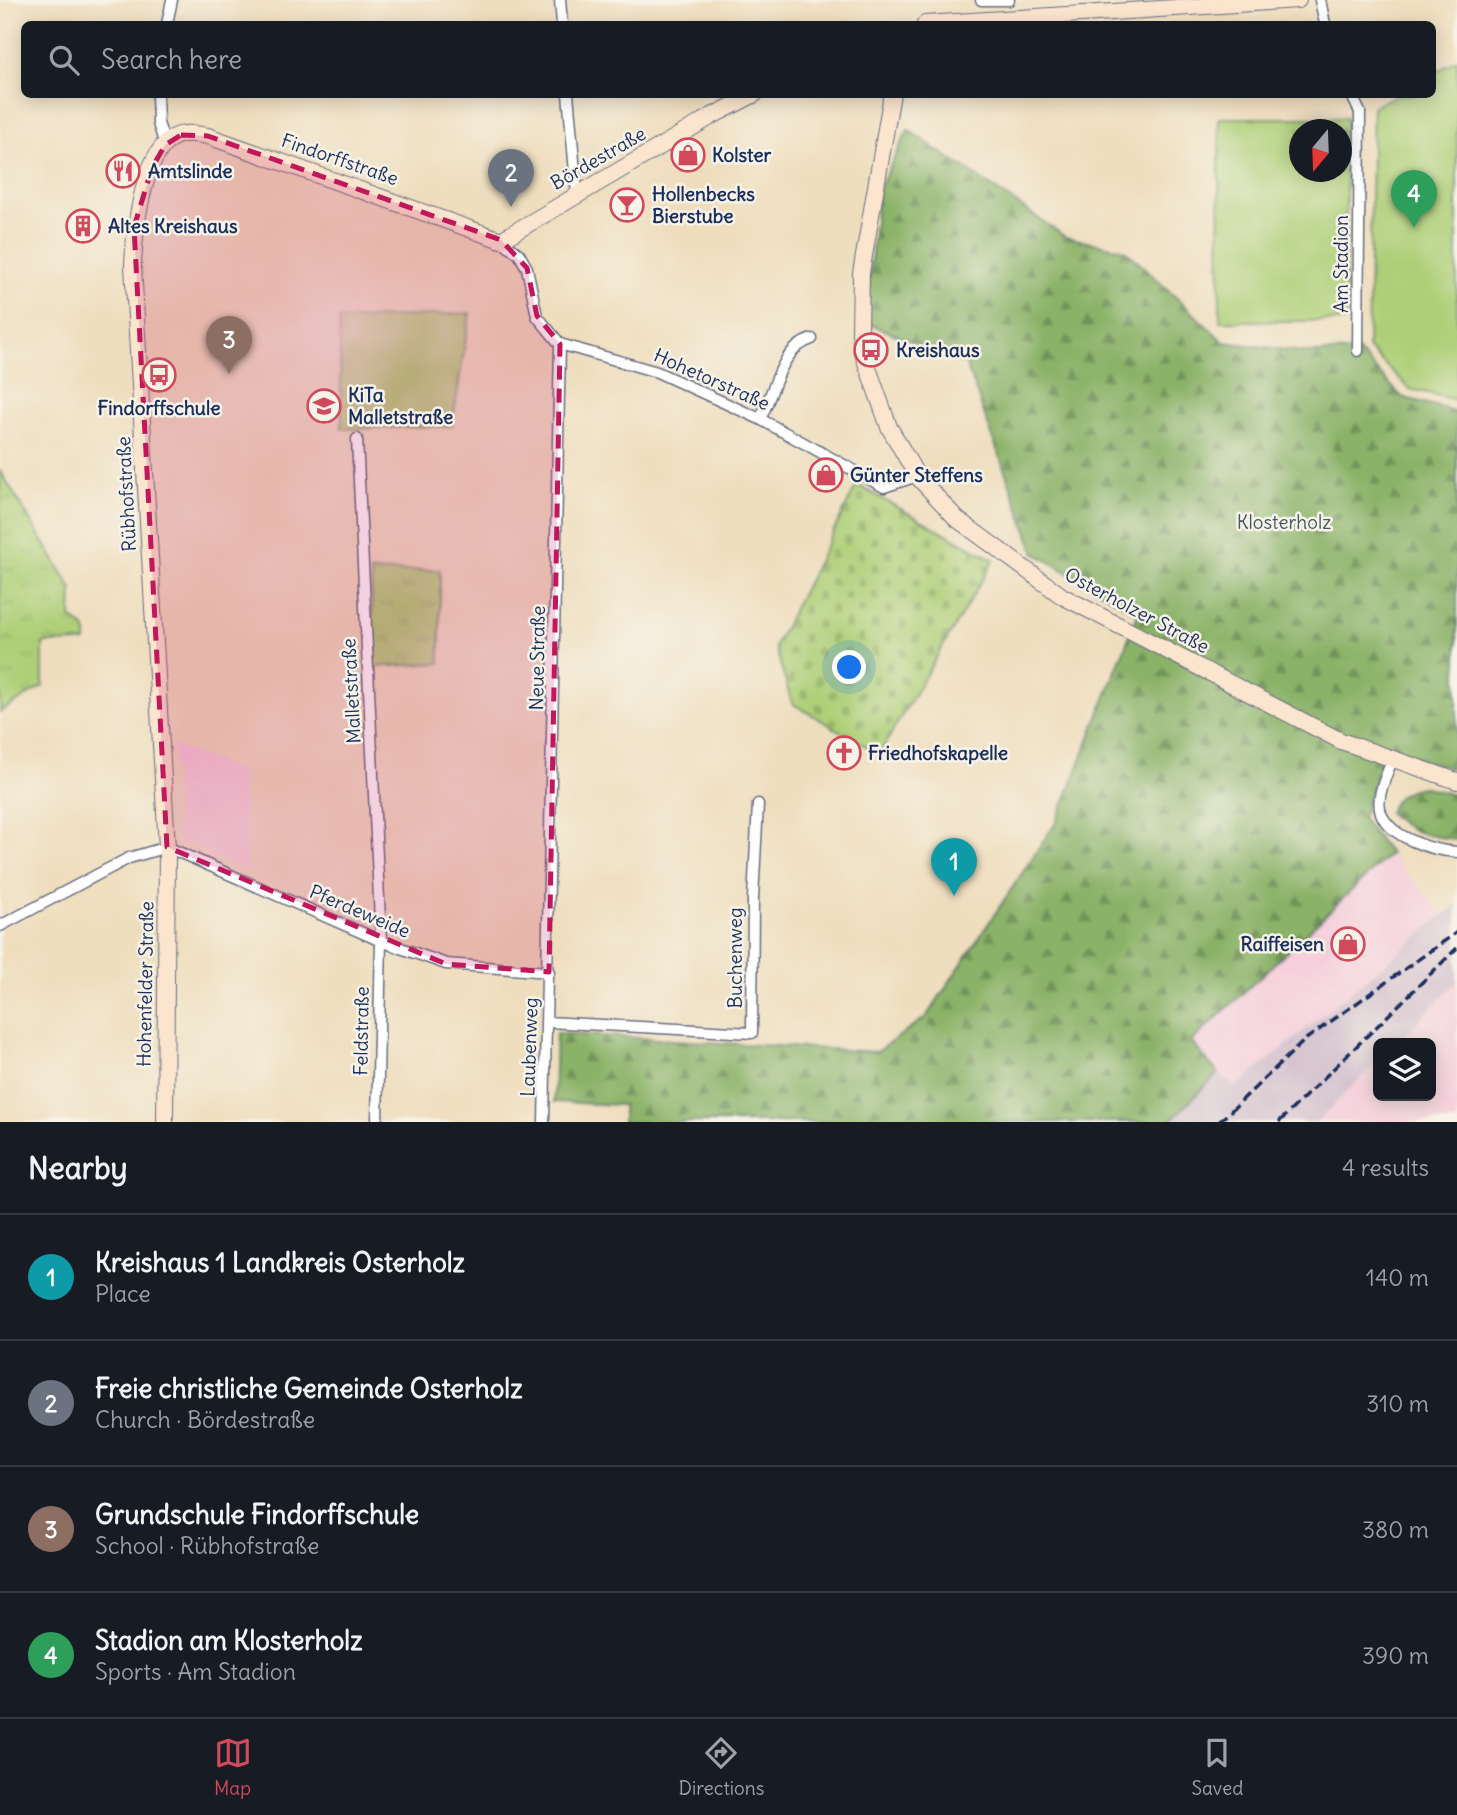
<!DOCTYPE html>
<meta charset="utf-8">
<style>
:root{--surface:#171b24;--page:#242831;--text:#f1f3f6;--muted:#9ea1a6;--line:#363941;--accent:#d1495b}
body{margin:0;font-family:Delius,sans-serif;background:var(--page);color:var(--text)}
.controls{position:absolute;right:21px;bottom:21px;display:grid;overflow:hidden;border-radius:10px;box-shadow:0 4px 18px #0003}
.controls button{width:63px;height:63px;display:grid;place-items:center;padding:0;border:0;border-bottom:2px solid var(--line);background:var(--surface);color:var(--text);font:35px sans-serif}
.compass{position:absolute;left:1289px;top:119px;width:63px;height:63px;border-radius:50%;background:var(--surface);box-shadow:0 4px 18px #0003;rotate:199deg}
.you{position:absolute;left:850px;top:668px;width:24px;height:24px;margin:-18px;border:5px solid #fff;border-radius:50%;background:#1a73e8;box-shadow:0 0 0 10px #1a73e833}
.badge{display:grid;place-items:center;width:46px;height:46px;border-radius:50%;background:var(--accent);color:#fff;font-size:23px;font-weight:700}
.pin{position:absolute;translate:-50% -58px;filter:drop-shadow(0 2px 4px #0008)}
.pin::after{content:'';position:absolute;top:37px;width:24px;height:21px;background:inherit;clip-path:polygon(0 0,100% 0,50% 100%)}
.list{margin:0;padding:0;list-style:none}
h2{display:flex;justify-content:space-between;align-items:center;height:91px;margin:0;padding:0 28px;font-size:30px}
h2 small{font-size:23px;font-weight:400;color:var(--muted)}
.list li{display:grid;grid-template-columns:46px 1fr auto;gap:21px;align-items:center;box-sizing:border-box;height:126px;padding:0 28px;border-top:2px solid var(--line)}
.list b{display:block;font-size:26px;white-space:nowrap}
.list p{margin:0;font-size:23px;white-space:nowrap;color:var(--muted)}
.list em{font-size:23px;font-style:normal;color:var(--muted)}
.icon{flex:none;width:38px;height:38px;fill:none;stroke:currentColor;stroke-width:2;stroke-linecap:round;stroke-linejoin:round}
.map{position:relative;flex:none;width:1457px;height:1122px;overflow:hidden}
.search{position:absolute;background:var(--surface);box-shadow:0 4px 18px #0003;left:21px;right:21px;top:21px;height:77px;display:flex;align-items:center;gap:18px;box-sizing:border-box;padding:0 24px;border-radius:10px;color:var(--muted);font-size:26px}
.sheet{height:595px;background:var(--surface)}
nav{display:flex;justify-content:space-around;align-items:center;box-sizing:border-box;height:98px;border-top:2px solid var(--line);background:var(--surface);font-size:19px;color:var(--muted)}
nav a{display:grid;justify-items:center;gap:4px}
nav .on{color:var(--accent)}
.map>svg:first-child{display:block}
.built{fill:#f5cfdc}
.industrial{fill:#d1bdcc}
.grass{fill:url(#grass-tufts);stroke:#647f6a;stroke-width:2}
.forest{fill:url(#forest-firs);stroke:#527063;stroke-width:2}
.cemetery{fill:url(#cemetery-stones);stroke:#647f6a;stroke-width:2}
.park{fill:#aecf77;stroke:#647f6a;stroke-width:2;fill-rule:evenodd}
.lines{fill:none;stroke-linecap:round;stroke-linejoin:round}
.street-casing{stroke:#656c80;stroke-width:13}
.secondary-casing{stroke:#656c80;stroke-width:18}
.street{stroke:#fff;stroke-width:10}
.secondary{stroke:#fbe5cf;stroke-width:16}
.rail{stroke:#1b2f5e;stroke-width:3.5;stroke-dasharray:10 5;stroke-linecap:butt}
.marked{fill:#c2185b;fill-opacity:0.2;stroke:#c2185b;stroke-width:5;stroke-dasharray:14 9;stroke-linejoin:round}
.labels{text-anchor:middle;stroke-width:5;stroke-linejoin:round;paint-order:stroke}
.poi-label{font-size:19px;font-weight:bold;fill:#1b2f5e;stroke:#f7f3e8;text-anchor:start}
.street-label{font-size:19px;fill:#1b2f5e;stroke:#f7f3e8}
.park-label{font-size:19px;fill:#405764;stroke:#f7f3e8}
</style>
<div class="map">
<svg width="1457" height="1122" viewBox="0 0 1457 1122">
<defs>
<pattern id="grass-tufts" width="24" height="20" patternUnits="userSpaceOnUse" patternTransform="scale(1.75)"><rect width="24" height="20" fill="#aecf77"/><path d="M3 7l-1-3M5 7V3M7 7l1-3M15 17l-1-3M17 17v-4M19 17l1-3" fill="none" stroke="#95b269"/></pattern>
<pattern id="forest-firs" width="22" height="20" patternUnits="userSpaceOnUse" patternTransform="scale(1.75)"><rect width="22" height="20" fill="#8ab268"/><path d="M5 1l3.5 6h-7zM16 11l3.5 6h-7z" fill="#709159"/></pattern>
<pattern id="cemetery-stones" width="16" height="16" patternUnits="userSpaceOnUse" patternTransform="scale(1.75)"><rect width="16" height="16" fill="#aecf77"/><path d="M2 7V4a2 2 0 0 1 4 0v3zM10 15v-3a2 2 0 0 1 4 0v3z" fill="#95b269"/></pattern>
</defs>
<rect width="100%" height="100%" fill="#f7f3e8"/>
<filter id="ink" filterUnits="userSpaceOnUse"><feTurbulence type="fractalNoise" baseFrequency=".0143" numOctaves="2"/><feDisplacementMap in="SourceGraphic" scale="14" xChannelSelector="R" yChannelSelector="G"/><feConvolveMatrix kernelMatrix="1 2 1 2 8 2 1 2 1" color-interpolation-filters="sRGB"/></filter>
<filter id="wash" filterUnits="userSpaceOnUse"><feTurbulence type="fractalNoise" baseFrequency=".00686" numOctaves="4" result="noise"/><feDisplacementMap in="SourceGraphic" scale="28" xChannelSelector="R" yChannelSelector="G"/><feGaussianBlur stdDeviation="1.57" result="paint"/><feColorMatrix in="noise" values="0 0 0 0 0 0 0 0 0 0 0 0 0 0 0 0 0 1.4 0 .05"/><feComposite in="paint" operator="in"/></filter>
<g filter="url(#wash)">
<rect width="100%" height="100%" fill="#efdebe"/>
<!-- built -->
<path class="built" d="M173,745L236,769L242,776L247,870L178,839Z
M1390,854L1444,915L1236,1087L1218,1073L1190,1042Z
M1457,982V1122H1317L1378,1061V1096H1431V1043H1396Z"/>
<!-- industrial -->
<path class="industrial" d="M1457,904V982L1396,1043H1378V1061L1317,1122H1169L1218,1073L1236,1087Z"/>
<!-- grass -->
<path class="grass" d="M0,471L72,589L71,617L86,630V642L43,643V686L0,712Z
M440,570V663L373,667L371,572Z"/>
<!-- forest -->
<path class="forest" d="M908,130L1066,237L1125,250L1224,342L1312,353L1358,351L1402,397L1457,412V770L1385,748L1362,818L1390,854L1191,1042L1218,1073L1169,1122H623V1105L554,1102L556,1033L877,1052L926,1017L1057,821L1138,614L1035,553L966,364L865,322L878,191Z
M1425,787L1457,796V839C1430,837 1409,833 1389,813C1393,796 1408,788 1425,787Z"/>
<!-- cemetery -->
<path class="cemetery" d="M857,485L994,560L879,754L792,703L775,646Z"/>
<!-- park -->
<path class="park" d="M1457,60V400L1410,389L1368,348L1373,107L1396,95L1432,94L1433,74Z
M1219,118H1346V321H1220ZM1300,130H1342V172H1300Z
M470,313L452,426L342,429L339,320Z"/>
</g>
<g filter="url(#ink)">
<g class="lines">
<defs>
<path id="street" d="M560,0L562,24
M981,0H1009
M1320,0L1325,24
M167,24L172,0
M157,94L158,123L165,145
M568,94L577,194
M1351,94L1360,112L1358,351
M501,240L519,254L527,268L537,316L560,344L657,372L760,419L884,487L917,476
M760,419C775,392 779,349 812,339
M357,439L381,941L377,1122
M1392,760C1387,775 1375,797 1381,813C1390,838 1434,851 1457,852
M0,926L129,858L167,847L381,941L446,964L549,972
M547,1022L752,1033L753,899L758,804
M544,1122L560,344"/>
<path id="secondary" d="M925,24L1298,0
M892,94L861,273L860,333L862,351L889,427L917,476L957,519L1062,596L1341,741L1457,781
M165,1122L167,847L133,266C134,234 142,158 171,139C183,131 195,134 208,136L501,240L712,116L755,94"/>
</defs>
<!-- street casing -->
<use href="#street" class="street-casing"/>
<!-- secondary casing -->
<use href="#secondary" class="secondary-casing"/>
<!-- street -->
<use href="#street" class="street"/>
<!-- secondary -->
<use href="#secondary" class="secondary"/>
<!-- rail -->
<path class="rail" d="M1219,1122L1306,1039L1457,932
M1279,1122L1457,948"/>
</g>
</g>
<!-- marked area -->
<path class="marked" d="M181,135L208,136L501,240L527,268L537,316L560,344L549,972L446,964L167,847L134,227L152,168L165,145Z"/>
<!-- icons -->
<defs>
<symbol id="shop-ring" viewBox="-11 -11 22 22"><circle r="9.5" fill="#f7f3e8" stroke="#d1495b" stroke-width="1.5"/><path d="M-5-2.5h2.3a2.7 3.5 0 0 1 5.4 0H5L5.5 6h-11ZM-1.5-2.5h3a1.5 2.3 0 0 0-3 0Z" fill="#d1495b"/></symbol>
<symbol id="restaurant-ring" viewBox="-11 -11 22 22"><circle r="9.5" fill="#f7f3e8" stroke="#d1495b" stroke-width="1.5"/><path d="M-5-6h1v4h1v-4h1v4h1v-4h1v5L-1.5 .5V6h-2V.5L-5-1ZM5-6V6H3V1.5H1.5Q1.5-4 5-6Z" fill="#d1495b"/></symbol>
<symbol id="bar-ring" viewBox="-11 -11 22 22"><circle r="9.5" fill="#f7f3e8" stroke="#d1495b" stroke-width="1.5"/><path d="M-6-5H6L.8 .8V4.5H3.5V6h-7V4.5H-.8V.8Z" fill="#d1495b"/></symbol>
<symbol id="building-ring" viewBox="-11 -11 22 22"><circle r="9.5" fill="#f7f3e8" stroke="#d1495b" stroke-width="1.5"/><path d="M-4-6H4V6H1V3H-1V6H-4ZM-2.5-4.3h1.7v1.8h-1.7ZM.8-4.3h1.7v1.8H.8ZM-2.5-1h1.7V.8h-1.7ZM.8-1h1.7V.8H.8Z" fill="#d1495b"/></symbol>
<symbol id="bus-ring" viewBox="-11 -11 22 22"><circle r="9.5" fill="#f7f3e8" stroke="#d1495b" stroke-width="1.5"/><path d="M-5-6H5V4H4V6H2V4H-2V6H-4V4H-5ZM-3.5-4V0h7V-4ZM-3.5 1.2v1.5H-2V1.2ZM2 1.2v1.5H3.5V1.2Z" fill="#d1495b"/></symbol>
<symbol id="school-ring" viewBox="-11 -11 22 22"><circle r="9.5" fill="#f7f3e8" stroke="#d1495b" stroke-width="1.5"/><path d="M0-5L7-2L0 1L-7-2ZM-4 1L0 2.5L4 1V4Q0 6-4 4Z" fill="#d1495b"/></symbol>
<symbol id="church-ring" viewBox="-11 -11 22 22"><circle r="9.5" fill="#f7f3e8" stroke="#d1495b" stroke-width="1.5"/><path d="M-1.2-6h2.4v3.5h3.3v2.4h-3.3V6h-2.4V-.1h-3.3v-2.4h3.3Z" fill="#d1495b"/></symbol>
</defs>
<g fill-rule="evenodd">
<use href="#shop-ring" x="669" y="136" width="38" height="38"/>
<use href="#restaurant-ring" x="104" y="152" width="38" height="38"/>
<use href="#bar-ring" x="608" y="186" width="38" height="38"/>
<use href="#building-ring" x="64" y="207" width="38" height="38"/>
<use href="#bus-ring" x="852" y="331" width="38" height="38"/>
<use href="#bus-ring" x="140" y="356" width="38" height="38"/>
<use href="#school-ring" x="305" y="387" width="38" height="38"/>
<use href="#shop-ring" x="807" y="456" width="38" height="38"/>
<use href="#church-ring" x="825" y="734" width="38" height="38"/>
<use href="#shop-ring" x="1329" y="925" width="38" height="38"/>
</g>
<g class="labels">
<!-- poi labels -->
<g class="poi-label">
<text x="712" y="162">Kolster</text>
<text x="148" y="178">Amtslinde</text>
<text x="652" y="201">Hollenbecks<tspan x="652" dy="22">Bierstube</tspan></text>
<text x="108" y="233">Altes Kreishaus</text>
<text x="896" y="357">Kreishaus</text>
<text x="348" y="402">KiTa<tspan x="348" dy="22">Malletstraße</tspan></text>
<text x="159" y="415" text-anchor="middle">Findorffschule</text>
<text x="850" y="482">Günter Steffens</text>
<text x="868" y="760">Friedhofskapelle</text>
<text x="1324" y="951" text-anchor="end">Raiffeisen</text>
</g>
<!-- street labels -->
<g class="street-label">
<text transform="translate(598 158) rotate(-30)" y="7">Bördestraße</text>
<text transform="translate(340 159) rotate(19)" y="7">Findorffstraße</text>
<text transform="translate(1341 264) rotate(-90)" y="7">Am Stadion</text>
<text transform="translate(712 379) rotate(24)" y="7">Hohetorstraße</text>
<text transform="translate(126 494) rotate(-93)" y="7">Rübhofstraße</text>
<text transform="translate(1137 610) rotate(28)" y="7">Osterholzer Straße</text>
<text transform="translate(537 658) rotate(-89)" y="7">Neue Straße</text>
<text transform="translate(351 691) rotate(-93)" y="7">Malletstraße</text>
<text transform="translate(360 911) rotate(23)" y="7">Pferdeweide</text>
<text transform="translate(735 958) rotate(-90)" y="7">Buchenweg</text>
<text transform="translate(145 984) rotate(-89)" y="7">Hohenfelder Straße</text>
<text transform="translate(361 1031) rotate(-89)" y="7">Feldstraße</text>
<text transform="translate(529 1047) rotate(-88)" y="7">Laubenweg</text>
</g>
<!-- park labels -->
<g class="park-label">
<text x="1284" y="529">Klosterholz</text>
</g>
</g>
</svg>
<div class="controls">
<button><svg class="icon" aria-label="layers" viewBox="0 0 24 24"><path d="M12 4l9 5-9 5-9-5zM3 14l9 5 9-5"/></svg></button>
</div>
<svg class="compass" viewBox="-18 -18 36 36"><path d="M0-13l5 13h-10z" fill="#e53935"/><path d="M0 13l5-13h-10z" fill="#9ea1a6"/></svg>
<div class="you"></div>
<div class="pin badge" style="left:954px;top:896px;background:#0f9aa8">1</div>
<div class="pin badge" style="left:511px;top:207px;background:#6b7280">2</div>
<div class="pin badge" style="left:229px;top:374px;background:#8d6e63">3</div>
<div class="pin badge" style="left:1414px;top:228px;background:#2e9e5b">4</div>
<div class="search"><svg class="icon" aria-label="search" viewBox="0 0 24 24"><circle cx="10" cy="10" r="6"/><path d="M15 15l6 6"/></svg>Search here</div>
</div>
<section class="sheet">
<h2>Nearby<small>4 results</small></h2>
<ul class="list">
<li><span class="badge" style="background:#0f9aa8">1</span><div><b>Kreishaus 1 Landkreis Osterholz</b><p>Place</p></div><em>140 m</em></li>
<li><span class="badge" style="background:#6b7280">2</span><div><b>Freie christliche Gemeinde Osterholz</b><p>Church · Bördestraße</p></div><em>310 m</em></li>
<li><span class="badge" style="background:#8d6e63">3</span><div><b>Grundschule Findorffschule</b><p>School · Rübhofstraße</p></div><em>380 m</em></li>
<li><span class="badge" style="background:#2e9e5b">4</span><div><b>Stadion am Klosterholz</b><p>Sports · Am Stadion</p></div><em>390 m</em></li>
</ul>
</section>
<nav>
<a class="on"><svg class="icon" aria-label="map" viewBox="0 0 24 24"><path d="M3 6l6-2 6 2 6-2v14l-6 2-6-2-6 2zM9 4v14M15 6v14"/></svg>Map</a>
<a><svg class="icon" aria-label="directions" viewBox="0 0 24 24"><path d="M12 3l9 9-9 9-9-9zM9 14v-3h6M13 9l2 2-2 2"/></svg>Directions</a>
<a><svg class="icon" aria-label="saved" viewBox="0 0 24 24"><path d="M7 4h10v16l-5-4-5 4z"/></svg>Saved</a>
</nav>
